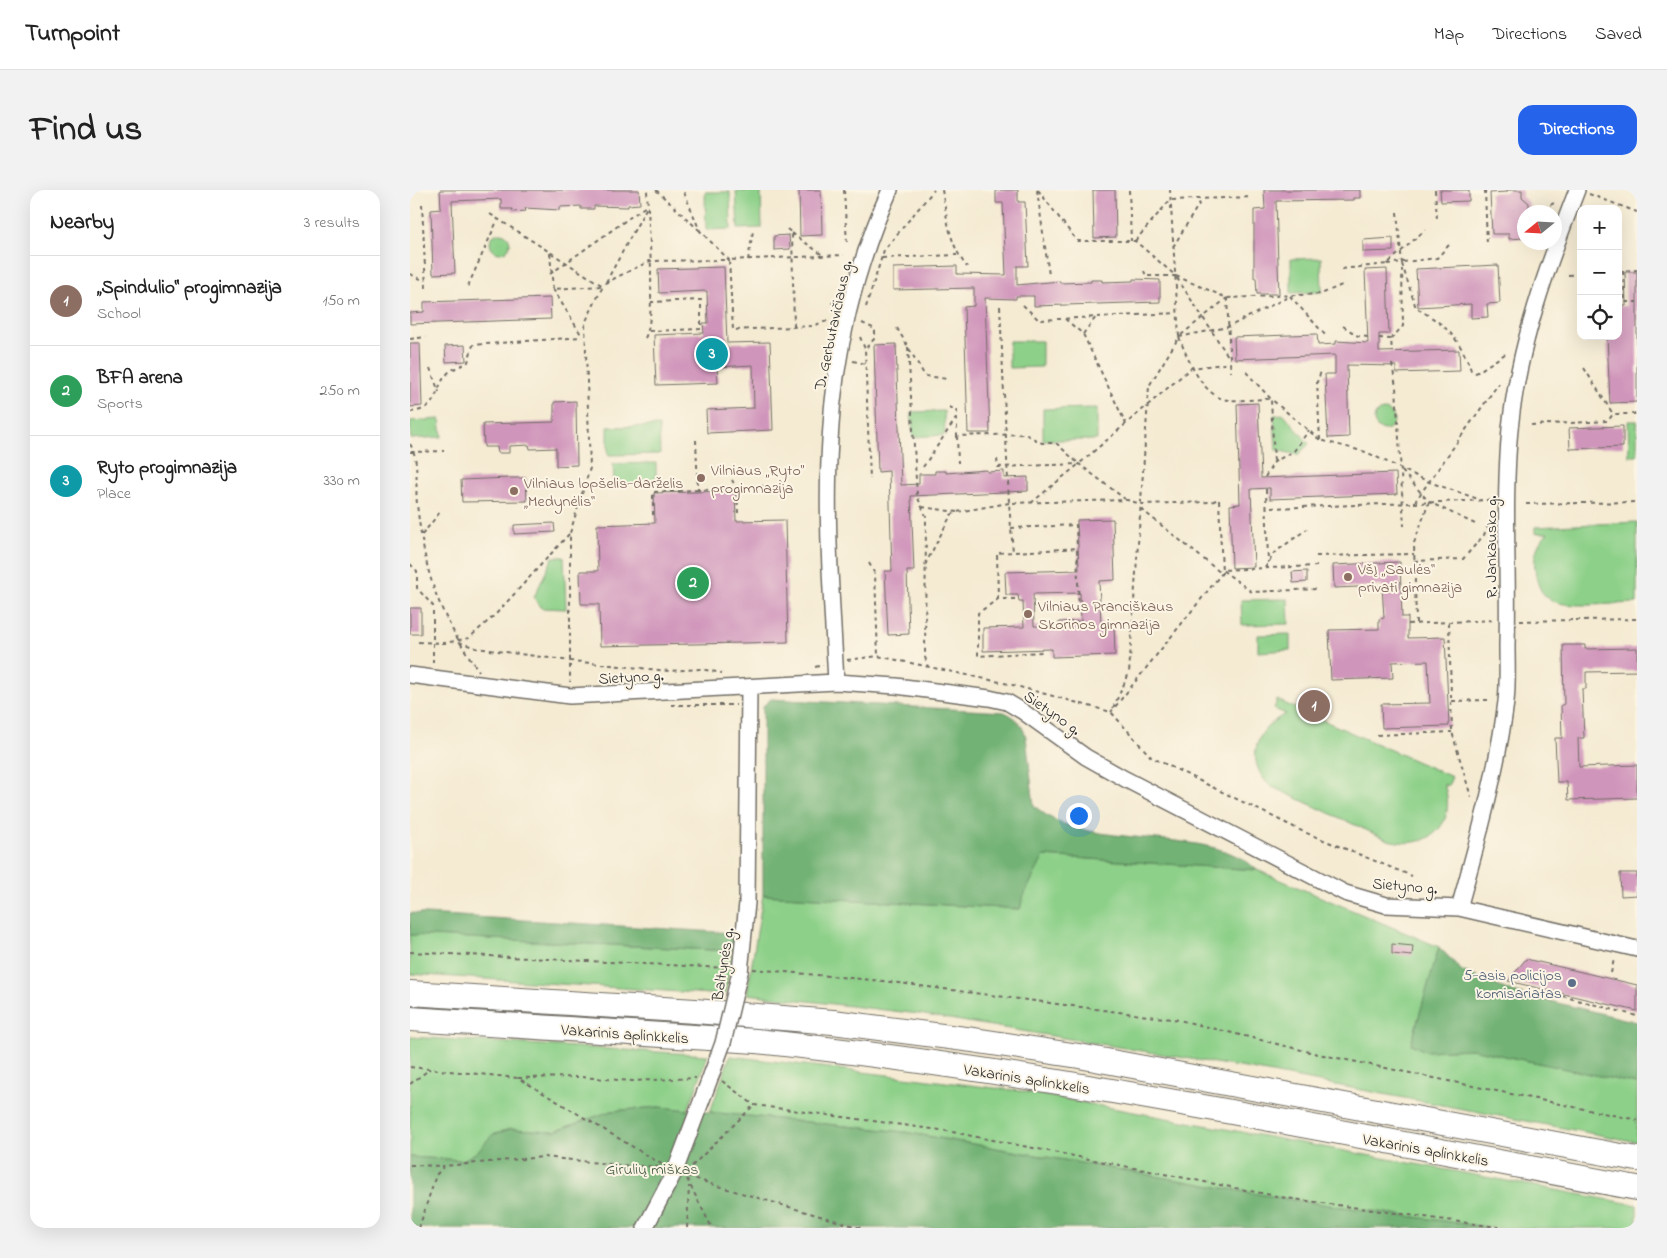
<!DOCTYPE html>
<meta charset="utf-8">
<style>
:root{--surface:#fff;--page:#f2f2f2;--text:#222;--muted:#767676;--line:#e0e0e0;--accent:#2563eb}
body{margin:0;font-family:"Indie Flower",sans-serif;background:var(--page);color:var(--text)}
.controls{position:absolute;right:15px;top:15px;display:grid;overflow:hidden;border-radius:10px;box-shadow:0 5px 20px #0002}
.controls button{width:45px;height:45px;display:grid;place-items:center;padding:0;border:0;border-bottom:1px solid var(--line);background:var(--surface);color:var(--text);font:25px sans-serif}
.compass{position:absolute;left:1107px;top:15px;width:45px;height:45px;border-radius:50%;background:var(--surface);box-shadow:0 5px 20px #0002;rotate:252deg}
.you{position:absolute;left:668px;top:625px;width:18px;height:18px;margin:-12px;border:4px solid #fff;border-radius:50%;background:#1a73e8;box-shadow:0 0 0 8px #1a73e833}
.badge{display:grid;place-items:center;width:32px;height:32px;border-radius:50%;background:var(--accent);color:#fff;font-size:16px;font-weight:700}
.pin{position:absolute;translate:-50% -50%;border:2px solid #fff;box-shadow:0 1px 5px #0006}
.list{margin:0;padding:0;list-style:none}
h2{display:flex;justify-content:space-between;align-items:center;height:65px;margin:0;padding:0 20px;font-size:21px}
h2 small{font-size:16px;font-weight:400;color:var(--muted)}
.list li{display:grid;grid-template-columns:32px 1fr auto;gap:15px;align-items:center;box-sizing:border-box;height:90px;padding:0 20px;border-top:1px solid var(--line)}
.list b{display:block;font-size:19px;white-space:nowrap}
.list p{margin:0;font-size:16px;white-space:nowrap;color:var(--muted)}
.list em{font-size:16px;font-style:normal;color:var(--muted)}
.icon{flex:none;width:28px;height:28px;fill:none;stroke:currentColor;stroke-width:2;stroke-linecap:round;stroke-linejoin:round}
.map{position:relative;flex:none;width:1227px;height:1038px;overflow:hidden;border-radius:15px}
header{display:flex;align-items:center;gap:30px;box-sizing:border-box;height:70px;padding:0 25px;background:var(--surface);border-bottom:1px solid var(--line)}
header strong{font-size:24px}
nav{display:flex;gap:28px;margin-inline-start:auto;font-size:18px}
.intro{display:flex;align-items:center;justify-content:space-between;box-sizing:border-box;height:120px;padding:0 30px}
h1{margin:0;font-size:35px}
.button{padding:12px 22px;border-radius:15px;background:var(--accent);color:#fff;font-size:18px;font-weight:700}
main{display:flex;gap:30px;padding:0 30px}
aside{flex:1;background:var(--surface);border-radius:15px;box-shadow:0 5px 20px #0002}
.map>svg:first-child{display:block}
.green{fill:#8dd089;stroke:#5c7e5a}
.forest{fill:#72b275;stroke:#4e6e50}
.building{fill:#d095bb;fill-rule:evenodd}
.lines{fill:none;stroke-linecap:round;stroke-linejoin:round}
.minor-casing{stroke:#726e66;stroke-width:18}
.trunk-casing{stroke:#726e66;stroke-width:26}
.path{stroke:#726e66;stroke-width:2;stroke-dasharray:4 4;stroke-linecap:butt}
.minor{stroke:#fff;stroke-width:15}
.trunk{stroke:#fff;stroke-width:24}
.minor-bridge-casing{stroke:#726e66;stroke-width:18;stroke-linecap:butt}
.minor-bridge{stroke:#fff;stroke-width:15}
.education-dot{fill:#8d6e63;stroke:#fcf5e5;stroke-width:2}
.service-dot{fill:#5c6f8a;stroke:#fcf5e5;stroke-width:2}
.labels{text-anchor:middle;stroke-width:4;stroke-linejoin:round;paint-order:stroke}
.street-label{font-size:16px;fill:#2b2b2b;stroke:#fcf5e5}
.education-label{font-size:16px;fill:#785e54;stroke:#fcf5e5;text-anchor:start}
.service-label{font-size:16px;fill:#4e5e75;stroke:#fcf5e5;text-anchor:end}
.park-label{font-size:16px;fill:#485d47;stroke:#fcf5e5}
</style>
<header>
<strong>Turnpoint</strong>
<nav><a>Map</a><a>Directions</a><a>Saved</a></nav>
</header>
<div class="intro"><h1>Find us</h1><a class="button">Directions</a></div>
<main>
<aside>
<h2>Nearby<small>3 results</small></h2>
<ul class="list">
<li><span class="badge" style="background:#8d6e63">1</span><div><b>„Spindulio“ progimnazija</b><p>School</p></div><em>150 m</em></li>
<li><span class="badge" style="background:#2e9e5b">2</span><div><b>BFA arena</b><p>Sports</p></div><em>250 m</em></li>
<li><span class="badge" style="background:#0f9aa8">3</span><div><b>Ryto progimnazija</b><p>Place</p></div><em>330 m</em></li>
</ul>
</aside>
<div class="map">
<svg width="1227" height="1038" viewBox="0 0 1227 1038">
<rect width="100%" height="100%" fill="#fcf5e5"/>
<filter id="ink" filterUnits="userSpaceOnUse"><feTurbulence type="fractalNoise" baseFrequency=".02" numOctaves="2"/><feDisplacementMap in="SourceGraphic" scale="10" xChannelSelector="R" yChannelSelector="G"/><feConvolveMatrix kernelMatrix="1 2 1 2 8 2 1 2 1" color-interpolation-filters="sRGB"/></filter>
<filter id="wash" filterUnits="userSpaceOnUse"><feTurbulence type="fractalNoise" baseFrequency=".0096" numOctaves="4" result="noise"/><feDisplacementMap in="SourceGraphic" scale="20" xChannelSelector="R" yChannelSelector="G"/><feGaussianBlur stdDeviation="1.12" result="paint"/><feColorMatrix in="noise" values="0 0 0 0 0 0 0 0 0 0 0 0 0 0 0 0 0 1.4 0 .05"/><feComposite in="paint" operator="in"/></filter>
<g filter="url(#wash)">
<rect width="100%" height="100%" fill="#f5ebd3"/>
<!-- green -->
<path class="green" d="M326,1H351L352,38L328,39Z
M295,2H320L321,39L296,40Z
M80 53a10 10 0 1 1 20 0a10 10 0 1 1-20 0Z
M911,68L912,102L881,103V69Z
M599,151H632V177L599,178Z
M687,218V250H633V219Z
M964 230a10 10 0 1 1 20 0a10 10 0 1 1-20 0Z
M534,221L535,245L503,247L501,222Z
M874,224L899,254L888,265L866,260L864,225Z
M30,229L32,247L1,249L0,231Z
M1218,231H1227V266H1219Z
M249,236L250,264L198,265V237Z
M246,273V293L204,294L203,274Z
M1227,332V413C1211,414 1196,414 1180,415C1149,415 1128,415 1125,378C1123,365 1128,351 1138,343H1125V337Z
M143,367H154L156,419L131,418L124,407Z
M878,409L879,434L832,435L831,410Z
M880,444V460L848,462V445Z
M867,510L1042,587L1038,596L1034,594C1048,636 1018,661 978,650L860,596C834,571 845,538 876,524L864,519Z
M633,666L847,680L1029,757L1001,854L1015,861L1062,859L1227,894V952L841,879L509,824L337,804L353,705L610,719L613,707Z
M0,745L322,761L315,805L0,784Z
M0,847L298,865L278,920L249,917L201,921L145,941L100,939L82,945L67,962L53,970L0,967Z
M320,866L610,901L1227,1015V1038H1083L876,1009L495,942L300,922Z"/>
<!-- forest -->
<path class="forest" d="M361,509L594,522C606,527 612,534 616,547L624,616C630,620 636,626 643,629C696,658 805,637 847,680L634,666L613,707L610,719L353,705V516Z
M0,723L323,743L322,761L0,745Z
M1029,757L1052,781L1102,802L1227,832V894L1062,859L1015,861L1001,854Z
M249,917L494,942L876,1009L1083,1038H0V967L53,970L67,962L82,945L100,939L145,941L201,921Z"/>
<g id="blocks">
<!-- building -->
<path class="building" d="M30,0H229L230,14L218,15V17L184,16V19H171V16L150,17V20L115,18L116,21L103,22L102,19H91V9L42,11L45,83L23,84L21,20L31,19Z
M389,0H411L412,45L390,46Z
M586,0H608V12H615L618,76H607V95L650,91V93L681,92V90H692V92L723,91V89L750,90V112L624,116V106H606V109L575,108L580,243H558L554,117L564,116V98L483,100V78L547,76V84L596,85L593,13H586Z
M683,0H705L706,47L684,48Z
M854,0H950V8H944V10L866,11L869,104H847L846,88H844V20L855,19Z
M1030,0H1059V11L1031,12Z
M1097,0H1112V7L1119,13V22H1114V48L1099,49V44H1082L1080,3L1097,2Z
M379,45L380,59L364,60V46Z
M983,48V61L953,62V50Z
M1088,75L1090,113L1077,114L1078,127L1061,128V114L1008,117L1006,79Z
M314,77L317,153L360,152L363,240L297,243L296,220L344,218L343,175L307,177L308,193L246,195L244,145L294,143L293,133H298L297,101L249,103L248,79Z
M977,79L979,144H969V162L1049,160L1050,181L986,183V176L937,175L939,247L918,248L915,184H925V165L825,169L824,147L907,144L908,155L926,154V151L958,153L955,80Z
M1215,82H1227V212L1200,213L1197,146H1208V116H1216Z
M140,108L141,129L0,134V123L14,122V112Z
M0,153H10L12,216L0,217Z
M486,154L491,295L509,294V284H525V281H536V283L577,280V282L594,281V288L618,287V301L501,306L504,381H497L499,444L478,445L475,381H482L479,281L468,282L464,155Z
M55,155L56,171L36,172L35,156Z
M166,211L167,275L146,276V258L120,259L119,255L99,256V263H88L87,257H74L73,234L144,232V212Z
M848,213L851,288L986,283L987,304L860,309V298L841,299L844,377L822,378L820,315L830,314L827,214Z
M1213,236V257L1160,259L1159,238Z
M100,288H116L117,311L52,312L51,290Z
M325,301L326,331L375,330L378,452L190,456L189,414H171L170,381H188L187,335L245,333L244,303Z
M703,329L705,390L689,391L691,434H704L705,465L642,467V459L573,461V438L614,437L613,411H609L608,405H596L595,382L669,380L667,330ZM670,403L671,431L649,432V436H624L623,404Z
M144,333L145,342L104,344V335Z
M990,372L992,427H998V448L1035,447L1039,536L972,538L971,514L1020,513L1018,471L982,472L983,488L921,490L919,440L969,439V429L974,428L972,396L924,398L923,375Z
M897,381V392L883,393L882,382Z
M0,418H11V444H0Z
M1153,455H1175V459L1227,458V481L1176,482V499H1172L1174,548H1168L1169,577L1227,575V608L1158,610L1157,592H1147L1145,548H1152L1151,515H1154Z
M1210,683H1227V705L1211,706Z
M982,754L1003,756L1002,766L982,764Z
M1116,769L1227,795V821L1098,791Z"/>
</g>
</g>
<g filter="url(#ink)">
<use href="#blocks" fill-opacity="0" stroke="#726e66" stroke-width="1"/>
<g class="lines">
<defs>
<path id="minor" d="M0,485L160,506L426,492L486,496L579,508L597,512L612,521L676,567L715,589L935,703L976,715L1049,718L1227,759
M426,492C422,412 415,330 420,250C424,165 445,77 480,0
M1049,718C1068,650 1087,582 1096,512C1098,493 1097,474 1097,455C1099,383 1093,311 1100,239C1108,157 1137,77 1167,0
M330,782L337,713L339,498
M235,1038L265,981L302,883"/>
<path id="trunk" d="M0,803L285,821L423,832L563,850L669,866L1227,969
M0,829L346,851C642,882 935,944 1227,998"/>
</defs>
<!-- minor casing -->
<use href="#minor" class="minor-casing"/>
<!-- trunk casing -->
<use href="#trunk" class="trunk-casing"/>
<!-- path -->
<path class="path" d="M246,0L289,40
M434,0L437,55
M532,0C537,28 539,54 557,77
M627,0L639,85
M628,0L667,51H725L766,86H736L734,81
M719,0L721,51
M1025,0L1027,29
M1075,0L1077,55
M1179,4L1227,22
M12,14L16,99
M987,22L992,74
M1126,22L1144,13
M80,24L193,96L175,133L180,278L160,343V492
M377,39L382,43L384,137
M382,43L414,66
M725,51L760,10L842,7
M763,57L792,9
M140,63L143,99L191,96
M472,68L547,65
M338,70L343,41
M977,74L1027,68L1039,55
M992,74L1006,118C1036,135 1049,147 1061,180L1066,183L1095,164
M932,79L977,74L1015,40
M1208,81L1227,80
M1213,81L1215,112H1227
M0,84L15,91
M140,84L236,16
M1158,85L1171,84
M766,86L817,108L911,104L932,95
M767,88L820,169
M196,92L238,15
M195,93L240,71L319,70L290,41L273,0
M58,96L88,29
M143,99L172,146
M880,106L916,146
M817,108L820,168
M422,112L425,119
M613,115L629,130L767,123
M590,116L599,313L603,362
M456,117L474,60L524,0
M655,129L673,144L716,234
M417,131L402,136L323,140L319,70L434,65
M452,133L465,139V148L455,159L460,289
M933,136L948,146L958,147
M487,138L515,186L538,189
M239,141L291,139V110L241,112
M673,144L686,127
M771,145L817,108
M450,147L455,159
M769,147C777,167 792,207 818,210C831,211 847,209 861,209L864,272
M769,147L818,137L878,107
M235,148C247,127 238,29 237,0
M969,148L981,149L982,162
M0,149L16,147
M981,149L993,136L992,79
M498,157L507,306L516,326L515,467L518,477
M443,171L456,174
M820,173L821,182
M982,174L986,197L994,336
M20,178L29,202
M1174,178L1203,224
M836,182L861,209L910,250L956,262L1019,292L1071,310
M539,217L547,220V246L615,244L632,253H646L669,274
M0,222C31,219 22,200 38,183C43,178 52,176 58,172L63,155L172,147
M1121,235L1198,231L1203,224H1227
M547,246L548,273
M286,250L288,300L327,299L322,290
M910,250L907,192L912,179
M0,254C10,270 5,295 7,314C15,385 27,422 69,481
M0,262L34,261
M587,269L588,277L669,274L715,309
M513,277L547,227
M992,281L1019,312L1065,334
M855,287L864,272L884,261L899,240
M856,299L858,373
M621,313L669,274L781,178L821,173
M1004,313L1079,310
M1116,314L1227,312
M512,317L547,322
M861,318L1004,313L1089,193
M731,319L811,383
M328,323L327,299L355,296
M243,325V302L288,300
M601,338L666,335L667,358
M12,345L30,322
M906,366L1004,364
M1004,371L1053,369L1074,345L1079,333
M459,373L465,384L468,466
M0,374L7,381V398L23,416V475
M515,375L541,325L547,322L599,313L717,310L731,314L801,312L809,309L812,383L701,522
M907,376L812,380L842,402L907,399
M855,378L864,363L897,339
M588,409L587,363L667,358L669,424
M605,409H588L568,423V466L632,462
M1110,431L1227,429
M1039,432L1042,542L1061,607
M1006,433L1004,353L1019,312
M998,434L1085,430
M8,452L35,453L59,448L86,424L160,343
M49,452L66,458L161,471L259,481L290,479L312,483
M437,470L468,466L599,494L701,522L741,567L894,642L1002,686
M405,477L413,475
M1042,511L1078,510
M261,515H326
M703,518L719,483L739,196L769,147L760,0
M967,545L1042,542
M0,762L316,778
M343,779L473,791L769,830L908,864L1227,930
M1201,783L1204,769
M1137,802L1227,826
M0,877L108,888L253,975
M108,888L171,887L222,891L286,888
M312,891L344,915L537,941L876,1008L1094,1038
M0,894L20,879
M0,975L34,976
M282,976L344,915
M278,986L304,995L451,1038
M277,989L302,1038
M9,1038L26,985L34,976L134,967L208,975L251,977
M277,1038L279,996"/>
<!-- minor -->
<use href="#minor" class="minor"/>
<!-- trunk -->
<use href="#trunk" class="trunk"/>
<defs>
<path id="minor-bridge" d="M302,883L313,853L330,782"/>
</defs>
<!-- minor-bridge casing -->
<use href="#minor-bridge" class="minor-bridge-casing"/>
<!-- minor-bridge -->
<use href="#minor-bridge" class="minor-bridge"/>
</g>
</g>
<!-- markers -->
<g class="education-dot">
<circle cx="291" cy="288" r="5"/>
<circle cx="104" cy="301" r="5"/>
<circle cx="938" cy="387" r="5"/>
<circle cx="618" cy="424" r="5"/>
</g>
<circle class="service-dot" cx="1162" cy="793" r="5"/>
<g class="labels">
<!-- street labels -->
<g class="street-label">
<text transform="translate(422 135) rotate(-78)" y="6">D. Gerbutavičiaus g.</text>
<text transform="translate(1080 357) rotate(-90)" y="6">R. Jankausko g.</text>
<text transform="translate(221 486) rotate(-3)" y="6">Sietyno g.</text>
<text transform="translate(643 522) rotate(35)" y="6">Sietyno g.</text>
<text transform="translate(995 695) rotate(5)" y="6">Sietyno g.</text>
<text transform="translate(312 774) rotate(-81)" y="6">Baltynės g.</text>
<text transform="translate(215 843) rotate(4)" y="6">Vakarinis aplinkkelis</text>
<text transform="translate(617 888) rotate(9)" y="6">Vakarinis aplinkkelis</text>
<text transform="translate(1016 959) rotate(10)" y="6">Vakarinis aplinkkelis</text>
</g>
<!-- education labels -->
<g class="education-label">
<text x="301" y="285">Vilniaus „Ryto“<tspan x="301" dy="18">progimnazija</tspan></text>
<text x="114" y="298">Vilniaus lopšelis-darželis<tspan x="114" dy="18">„Medynėlis“</tspan></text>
<text x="948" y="384">VšĮ „Saulės“<tspan x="948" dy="18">privati gimnazija</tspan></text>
<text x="628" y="421">Vilniaus Pranciškaus<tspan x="628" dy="18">Skorinos gimnazija</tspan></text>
</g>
<!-- service labels -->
<g class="service-label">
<text x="1152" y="790">5-asis policijos<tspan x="1152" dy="18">komisariatas</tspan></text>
</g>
<!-- park labels -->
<g class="park-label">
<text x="242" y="984">Girulių miškas</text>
</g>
</g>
</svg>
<div class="controls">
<button>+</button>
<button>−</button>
<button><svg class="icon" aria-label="locate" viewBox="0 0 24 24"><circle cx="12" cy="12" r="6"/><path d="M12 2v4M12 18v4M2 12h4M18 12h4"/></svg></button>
</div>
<svg class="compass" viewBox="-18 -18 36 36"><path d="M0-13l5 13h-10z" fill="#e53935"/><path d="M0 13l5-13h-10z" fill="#767676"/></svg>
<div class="you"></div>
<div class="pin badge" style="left:904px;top:516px;background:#8d6e63">1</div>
<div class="pin badge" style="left:283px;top:393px;background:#2e9e5b">2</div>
<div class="pin badge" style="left:302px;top:164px;background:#0f9aa8">3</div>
</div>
</main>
